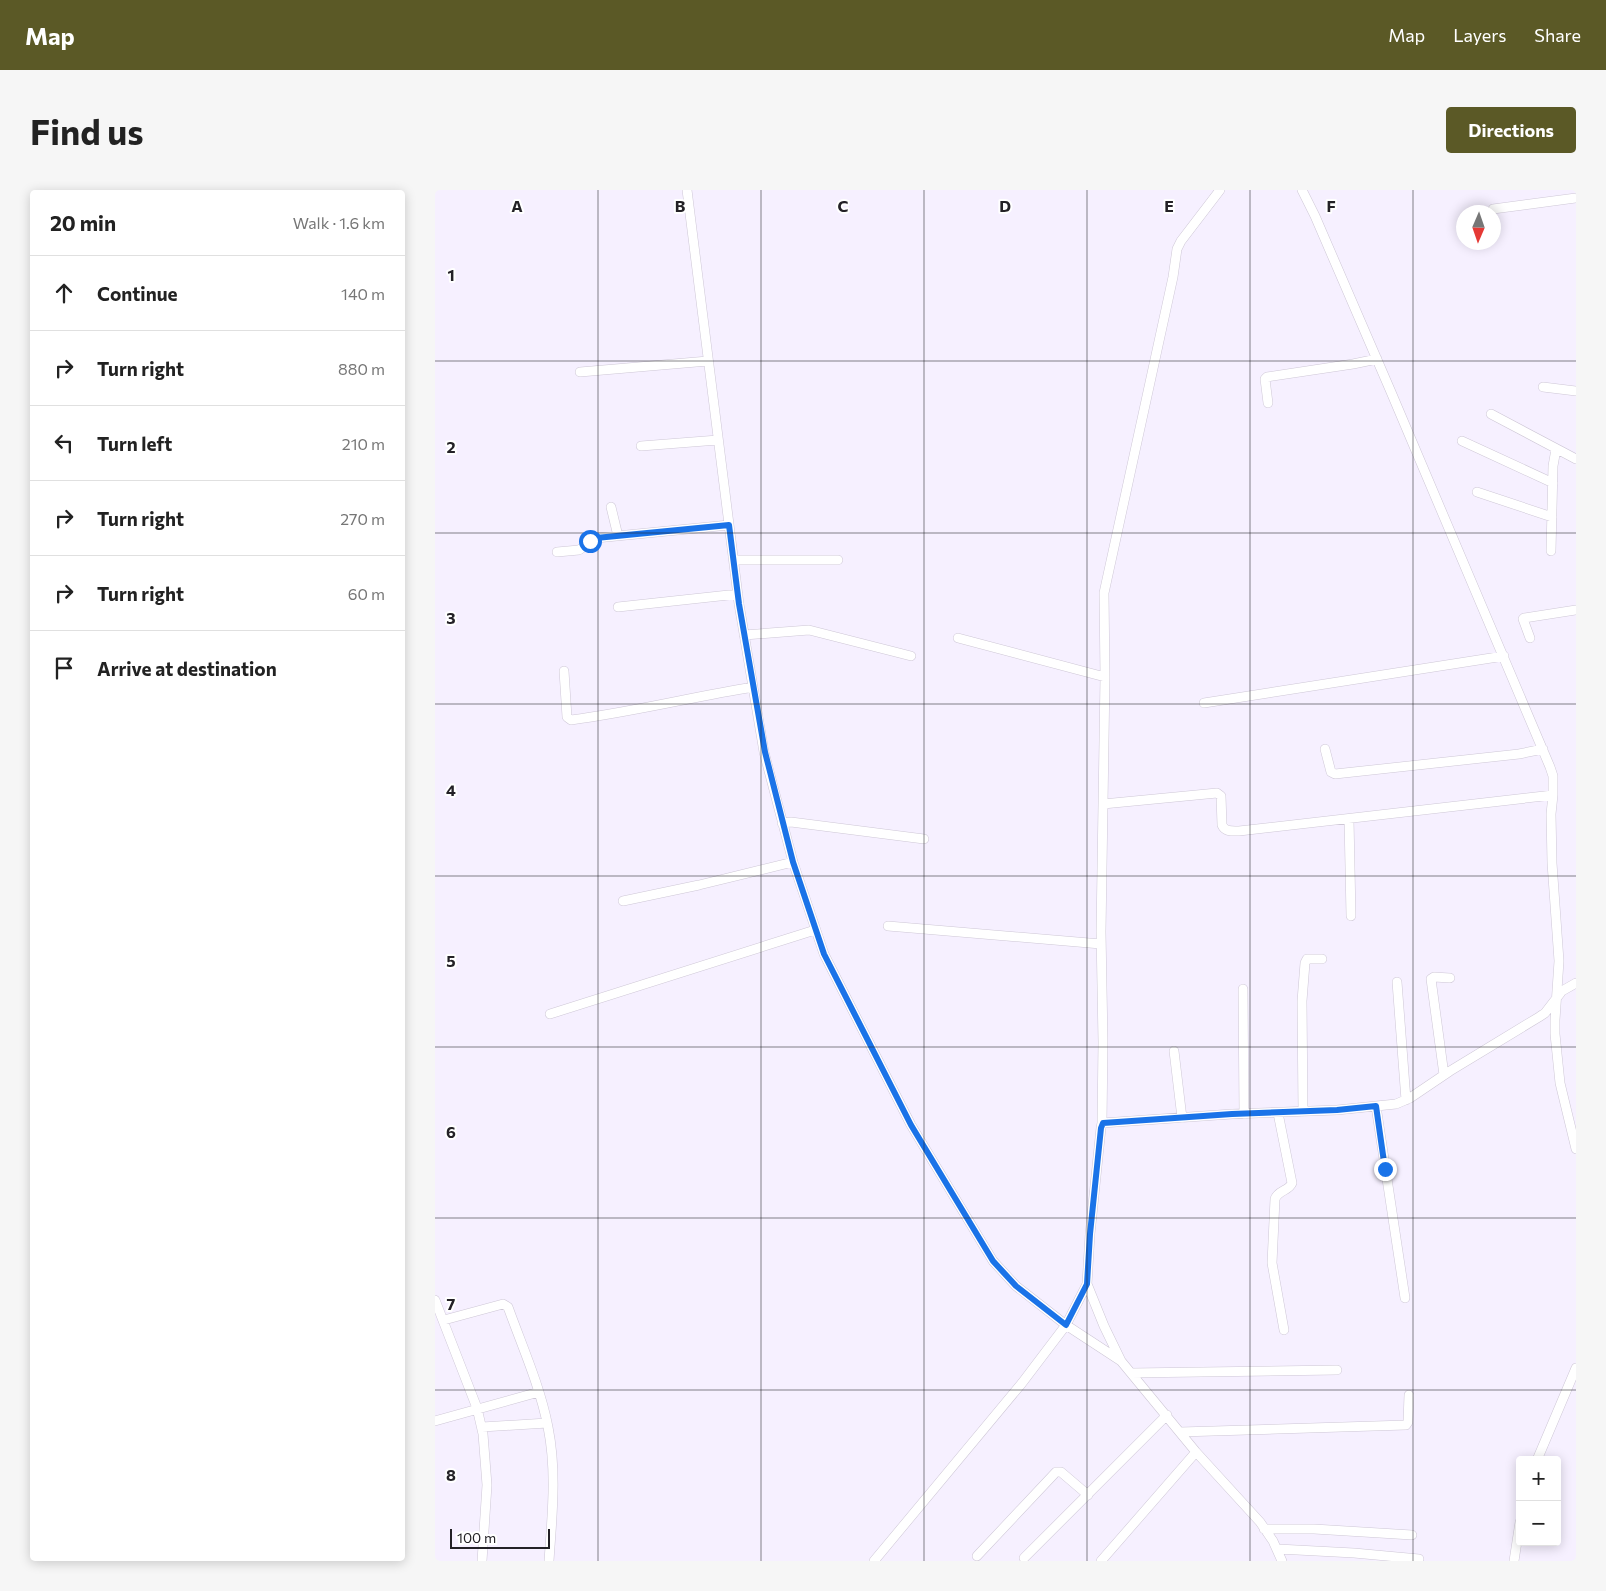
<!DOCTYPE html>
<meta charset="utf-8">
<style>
:root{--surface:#fff;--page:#f6f6f6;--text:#222;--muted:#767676;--line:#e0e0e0;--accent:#5b5926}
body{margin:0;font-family:Commissioner,sans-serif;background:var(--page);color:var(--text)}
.controls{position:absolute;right:15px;bottom:15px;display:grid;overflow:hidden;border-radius:5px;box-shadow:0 2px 12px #0003}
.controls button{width:45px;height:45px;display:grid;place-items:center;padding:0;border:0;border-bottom:1px solid var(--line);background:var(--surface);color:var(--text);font:25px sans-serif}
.compass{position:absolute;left:1021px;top:15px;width:45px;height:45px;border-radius:50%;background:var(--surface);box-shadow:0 2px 12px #0003;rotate:182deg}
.scale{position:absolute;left:15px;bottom:12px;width:100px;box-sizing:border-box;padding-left:5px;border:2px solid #232126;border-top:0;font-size:14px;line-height:18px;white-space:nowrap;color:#232126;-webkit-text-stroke:4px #fff;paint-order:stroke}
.stop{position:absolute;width:15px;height:15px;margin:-11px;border:4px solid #1a73e8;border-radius:50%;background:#fff}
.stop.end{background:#1a73e8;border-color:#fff;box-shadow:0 1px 5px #0008}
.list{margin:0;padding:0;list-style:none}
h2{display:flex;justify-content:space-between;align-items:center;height:65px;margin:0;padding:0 20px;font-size:21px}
h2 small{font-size:16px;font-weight:400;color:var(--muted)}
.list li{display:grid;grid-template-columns:32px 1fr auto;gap:15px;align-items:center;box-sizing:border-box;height:75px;padding:0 20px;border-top:1px solid var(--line)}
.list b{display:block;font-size:19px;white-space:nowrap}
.list em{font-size:16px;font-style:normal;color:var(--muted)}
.icon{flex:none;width:28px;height:28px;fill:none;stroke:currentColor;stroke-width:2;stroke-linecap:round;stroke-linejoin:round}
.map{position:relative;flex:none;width:1141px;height:1371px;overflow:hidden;border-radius:5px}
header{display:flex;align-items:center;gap:30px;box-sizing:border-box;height:70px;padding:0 25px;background:var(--accent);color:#fff}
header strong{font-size:24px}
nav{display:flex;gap:28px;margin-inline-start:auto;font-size:18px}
.intro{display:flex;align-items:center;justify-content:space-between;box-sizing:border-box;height:120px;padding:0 30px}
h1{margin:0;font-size:35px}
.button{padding:12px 22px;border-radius:5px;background:var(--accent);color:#fff;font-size:18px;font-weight:700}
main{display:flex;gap:30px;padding:0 30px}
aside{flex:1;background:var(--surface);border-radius:5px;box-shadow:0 2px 12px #0003}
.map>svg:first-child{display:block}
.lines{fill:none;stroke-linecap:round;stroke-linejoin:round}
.minor-casing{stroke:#cec7d6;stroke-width:10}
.minor{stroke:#fff;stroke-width:9}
.route{stroke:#1a73e8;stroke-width:6}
.grid{fill:none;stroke:#232126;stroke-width:1;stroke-opacity:0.55}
.grid-label{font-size:16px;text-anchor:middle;font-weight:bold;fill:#232126;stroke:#fff;stroke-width:4;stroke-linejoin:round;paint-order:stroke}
</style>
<header>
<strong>Map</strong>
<nav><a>Map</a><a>Layers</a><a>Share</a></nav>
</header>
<div class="intro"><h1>Find us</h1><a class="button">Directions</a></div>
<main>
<aside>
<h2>20 min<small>Walk · 1.6 km</small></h2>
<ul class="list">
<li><svg class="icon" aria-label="ahead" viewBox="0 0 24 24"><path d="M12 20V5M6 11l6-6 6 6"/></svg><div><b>Continue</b></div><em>140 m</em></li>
<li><svg class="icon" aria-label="right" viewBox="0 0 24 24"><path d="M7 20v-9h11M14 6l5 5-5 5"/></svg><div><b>Turn right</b></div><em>880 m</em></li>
<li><svg class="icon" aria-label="left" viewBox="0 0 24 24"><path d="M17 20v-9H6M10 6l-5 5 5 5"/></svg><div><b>Turn left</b></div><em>210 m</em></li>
<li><svg class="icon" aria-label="right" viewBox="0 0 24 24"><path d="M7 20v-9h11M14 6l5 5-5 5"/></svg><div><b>Turn right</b></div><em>270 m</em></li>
<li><svg class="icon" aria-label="right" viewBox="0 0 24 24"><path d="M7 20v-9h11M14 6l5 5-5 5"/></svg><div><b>Turn right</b></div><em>60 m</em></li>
<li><svg class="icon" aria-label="arrive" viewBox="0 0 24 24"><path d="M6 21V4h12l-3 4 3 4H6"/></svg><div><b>Arrive at destination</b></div></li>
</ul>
</aside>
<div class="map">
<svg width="1141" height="1371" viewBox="0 0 1141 1371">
<rect width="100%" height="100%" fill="#f6f0ff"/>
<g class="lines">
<defs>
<path id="minor" d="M252,0L304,414L329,562L358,672L389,764L476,935L558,1071L581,1096L631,1135L686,1171L761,1262L825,1332L838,1351L847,1371
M867,0L880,26L956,202L1115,577L1118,586V605L1116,624L1117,673L1124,771L1120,830V844L1125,893L1141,959
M1058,19L1141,8
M145,182L273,171
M1108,197L1141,201
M833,213L830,189L832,187L918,174L942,169
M1056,224L1141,269
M1027,251L1118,293
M206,256L283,250
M1042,302L1117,327
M176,317L183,346
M1116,361L1118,276L1121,259
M122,362L144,360L161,348L294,335
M299,370H403
M183,417L303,404
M309,445L374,440L476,466
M523,448L670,487
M1095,448L1088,429L1089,428L1141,420
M129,481L132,527L136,530C198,522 257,507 318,497
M769,513L1069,466
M890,559L896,582L900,584L1084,564L1108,559
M668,614L782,603L786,606L787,635C790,642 797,641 804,641L1118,605
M914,629L916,726
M347,633L356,632L489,649
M188,711L264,695L358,672
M453,736L666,754
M962,792L971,910
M808,799L809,924
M115,824L380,740
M739,861L747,928
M1009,885L996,789L999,787L1015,788
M941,916L970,1108
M868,922L867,811L870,773L872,769H887
M843,923L857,993C854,1001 843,1000 840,1009L837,1073L849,1140
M667,933L668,852L666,742L670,487L669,403L738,87L742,59L746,51L785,0
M652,1094L669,1136L686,1171
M0,1110L42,1218L48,1244L52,1295L47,1371
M9,1130L68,1114L73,1117C87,1156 105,1196 113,1237C122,1282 117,1326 114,1371
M696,1183L902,1180
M0,1231L104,1202
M47,1237L112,1233
M745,1242L971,1235L973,1232L974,1205
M1102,1270L1141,1178
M829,1339H879L977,1345
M843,1359L919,1363L984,1369
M542,1366L621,1282H626L653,1305
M589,1368L732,1225
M439,1371L587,1193L631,1135L652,1094L655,1044L666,938L667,933L797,924L902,920L961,914L975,908L1015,881L1104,827L1110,823L1127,801L1141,793
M666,1371L761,1262
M1079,1371L1085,1332"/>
</defs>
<!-- minor casing -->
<use href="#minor" class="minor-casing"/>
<!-- minor -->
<use href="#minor" class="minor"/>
</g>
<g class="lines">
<!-- route -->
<path class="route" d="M155,351L161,348L294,335L304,414L330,562L358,672L389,764L476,935L558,1071L581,1096L631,1135L652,1094L655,1044L666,938L668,933L797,924L902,920L941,916L950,979"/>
</g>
<!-- grid -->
<path class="grid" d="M163,0V1371M326,0V1371M489,0V1371M652,0V1371M815,0V1371M978,0V1371M0,171H1141M0,343H1141M0,514H1141M0,686H1141M0,857H1141M0,1028H1141M0,1200H1141"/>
<g class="grid-label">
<text x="82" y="22">A</text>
<text x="245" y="22">B</text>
<text x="408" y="22">C</text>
<text x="570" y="22">D</text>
<text x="734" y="22">E</text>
<text x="896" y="22">F</text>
<text x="16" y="91">1</text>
<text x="16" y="263">2</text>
<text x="16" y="434">3</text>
<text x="16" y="606">4</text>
<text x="16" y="777">5</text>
<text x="16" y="948">6</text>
<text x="16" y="1120">7</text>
<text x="16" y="1291">8</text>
</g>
</svg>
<div class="controls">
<button>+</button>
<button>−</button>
</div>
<svg class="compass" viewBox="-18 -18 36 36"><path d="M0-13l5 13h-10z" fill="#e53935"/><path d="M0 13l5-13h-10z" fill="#767676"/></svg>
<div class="scale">100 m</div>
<div class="stop" style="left:155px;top:351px"></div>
<div class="stop end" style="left:950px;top:979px"></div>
</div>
</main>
